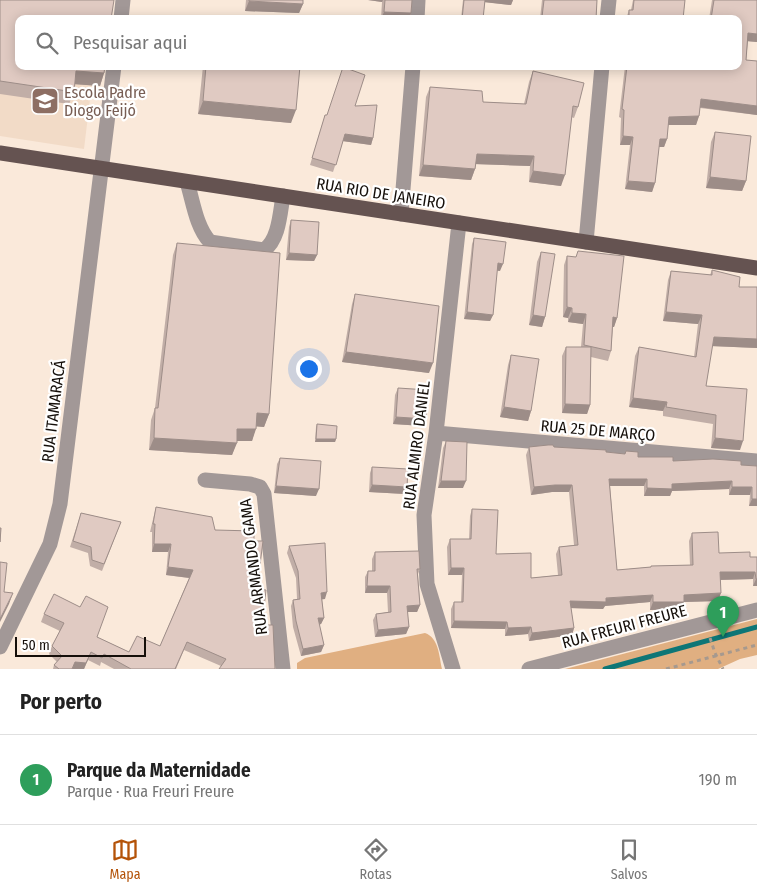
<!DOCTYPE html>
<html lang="pt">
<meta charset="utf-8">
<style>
:root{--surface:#fff;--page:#f6f6f6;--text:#222;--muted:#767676;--line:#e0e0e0;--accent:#b45309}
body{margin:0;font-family:"Fira Sans Condensed",sans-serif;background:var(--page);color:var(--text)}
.scale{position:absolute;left:15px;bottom:12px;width:131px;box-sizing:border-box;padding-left:5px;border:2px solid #150f0a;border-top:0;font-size:14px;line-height:18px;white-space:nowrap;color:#150f0a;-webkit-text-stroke:4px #fff;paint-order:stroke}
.you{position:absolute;left:308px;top:368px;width:18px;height:18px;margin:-12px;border:4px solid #fff;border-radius:50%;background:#1a73e8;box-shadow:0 0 0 8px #1a73e833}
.badge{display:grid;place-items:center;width:32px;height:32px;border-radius:50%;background:var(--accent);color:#fff;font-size:16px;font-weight:700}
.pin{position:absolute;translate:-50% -41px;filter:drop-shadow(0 1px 2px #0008)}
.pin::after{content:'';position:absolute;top:26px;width:18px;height:15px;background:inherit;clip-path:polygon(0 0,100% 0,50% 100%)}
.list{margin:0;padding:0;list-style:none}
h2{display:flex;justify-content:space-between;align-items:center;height:65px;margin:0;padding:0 20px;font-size:21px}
h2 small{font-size:16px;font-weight:400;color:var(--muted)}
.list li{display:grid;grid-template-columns:32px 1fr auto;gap:15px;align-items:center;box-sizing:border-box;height:90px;padding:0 20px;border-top:1px solid var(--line)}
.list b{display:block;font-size:19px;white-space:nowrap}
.list p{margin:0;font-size:16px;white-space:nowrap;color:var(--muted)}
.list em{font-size:16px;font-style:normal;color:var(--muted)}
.icon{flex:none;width:28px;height:28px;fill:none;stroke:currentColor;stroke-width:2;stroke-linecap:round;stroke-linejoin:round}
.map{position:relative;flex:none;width:757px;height:669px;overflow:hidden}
.search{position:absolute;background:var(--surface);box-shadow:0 2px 12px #0003;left:15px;right:15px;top:15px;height:55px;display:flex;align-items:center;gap:12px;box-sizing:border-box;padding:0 18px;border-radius:10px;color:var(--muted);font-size:19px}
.sheet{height:155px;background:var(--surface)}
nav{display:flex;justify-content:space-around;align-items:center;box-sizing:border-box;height:70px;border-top:1px solid var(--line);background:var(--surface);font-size:14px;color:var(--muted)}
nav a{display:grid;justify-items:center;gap:2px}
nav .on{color:var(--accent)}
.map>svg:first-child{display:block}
.built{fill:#f2dbc7}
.green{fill:#e0af81}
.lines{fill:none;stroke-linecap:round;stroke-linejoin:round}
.stream{stroke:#0e7676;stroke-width:5}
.path{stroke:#a6998e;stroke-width:3;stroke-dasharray:4 4;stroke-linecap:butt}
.minor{stroke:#a29897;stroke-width:15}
.major{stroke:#655351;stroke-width:15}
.wall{fill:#c1aea7}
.shaded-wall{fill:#9d8d88}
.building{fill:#e0cac2;stroke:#9d8d88}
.labels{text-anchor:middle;stroke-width:4.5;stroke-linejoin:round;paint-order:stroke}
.education-label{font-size:16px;fill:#785e54;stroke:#fff;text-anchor:start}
.street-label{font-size:16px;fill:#150f0a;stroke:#fff}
</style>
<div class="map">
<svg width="757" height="669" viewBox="0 0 757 669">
<rect width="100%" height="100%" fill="#fae9da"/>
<!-- built -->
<path class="built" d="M0,0L19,19V66H94L84,149L0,136Z"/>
<!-- green -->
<path class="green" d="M757,619V655L740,659L718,669H565Z
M425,633C439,638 439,656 442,669H297V663L305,658Z"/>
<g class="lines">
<!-- stream -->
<path class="stream" d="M605,669L757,627"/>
<!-- path -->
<path class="path" d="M710,638L715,653L723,669
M666,669L757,645"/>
<!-- minor -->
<path class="minor" d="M121,19L123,0
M417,19L418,0
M607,19L609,0
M187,182C193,201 196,227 210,242L264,250C279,240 280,213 283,196
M401,214L413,66
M586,242L602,66
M436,433L757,461
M205,480L250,484L260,487L264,494L283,669
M0,647L50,544L60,504L114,66
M453,669L427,584L424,515L436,433L459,223
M529,669L757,610"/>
<!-- major -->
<path class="major" d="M0,153L757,268"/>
</g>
<!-- wall -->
<path class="wall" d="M0,0L104,73L100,86L75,84L74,92L69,104L0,94Z
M246,0H303V4L299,13L245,11Z
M368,0H412L411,13L409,19H381L382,2Z
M463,0H513L511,5L485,2L483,19H461Z
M542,0H597L596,19H540Z
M633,0H685L683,19H626L629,10H631Z
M712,0H757V42L748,41L746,60L757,61V115L700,108L699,116L696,125H668L667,139L664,147H659L655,183L652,192L625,189L630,145H620L621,118L619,117L625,66H738V19H709Z
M203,66H300L291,123L198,114Z
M533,71L578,107L574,118L571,117L561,186L529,182L530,166L476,164L475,169L471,180L419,176L426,97L430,87L483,102L524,104L529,82Z
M355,106L373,138L371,145L343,141L333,172L310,165L325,115H327Z
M715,132L746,181L742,191L706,188L711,142Z
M291,220L317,255L314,261L286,260L289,227Z
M474,238L500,271H497L493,315L490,321L464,319L472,244Z
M177,243L269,414L264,427L256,426L252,441H237L232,455L149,450L151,420L155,408L173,255Z
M541,252L545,317L542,327L529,325L537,262Z
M567,256L617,318L614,327H613L611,351L608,361L591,357L590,405L587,414L562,413V356L566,347H581L583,324L568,322V318L563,317L564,265Z
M712,270L739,287H757V348L712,346L706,386L740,450L711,448L713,424L663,416V411L629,407L635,356L639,347L694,357L698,324L663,321L668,280L671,271L710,275Z
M355,294L429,373L342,362L352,304Z
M511,355L531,411L528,421L500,417L508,365Z
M398,388L426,419L423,426L393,424L395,395Z
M317,424L336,439L335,442H315L316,427Z
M446,441L463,488H438L443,448Z
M529,447H554L625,454L626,451L638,457L673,461L757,466V506H749L750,495H729V489L672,491L670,496H644V486H610L617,570L651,567V566L690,565L689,541L692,533L719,553L750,557H757V586H753V579L720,580L718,601L684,602L681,609L650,610V602L605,606L603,609L571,608L574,628L572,635L529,641L528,634L505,636V629L451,628V609L454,602H461L462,575H448L447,547L450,539H469L470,516L472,509L496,554L531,578L558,575L556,554L559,547L574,545L569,492H552L531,495L526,455Z
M280,458L316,496L274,493L277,464Z
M372,467L405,494L369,492L370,473Z
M156,507L215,530L254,541L257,589L262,625L221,666L184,650L176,669H114L101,662L100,666L88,660L84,669H53L54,665L57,662L49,654L52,646L60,631L41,622L44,614L97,637L129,652L160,646L189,578L166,575L168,552H152V532H150L154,515Z
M81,513L121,522L102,571L90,566L88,553L70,547Z
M289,546L325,599H322L324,618L321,624L319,625L324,645L321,652L301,656L293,627L291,606L293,600L297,599L296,578L287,553Z
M375,552L420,569L418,574L420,605L417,612H407L409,627L406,634L375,637L373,620L376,614L388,612L387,593H365V577L368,571H372V559Z"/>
<!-- shaded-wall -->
<path class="shaded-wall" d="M368,0H383L382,2Z
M484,0H513L511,5L483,2Z
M249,1L303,4L299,13L245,11Z
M384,12L411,13L409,19H381Z
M748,33L757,34V42L745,41Z
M76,71L104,73L100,86L72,84Z
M701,99L757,106V115L698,107Z
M203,101L296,110L291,123L198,114Z
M699,116L696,125H666L669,117Z
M345,134L373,138L371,145L342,141Z
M623,136L633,137L630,145H620Z
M660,139H667L664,147H657Z
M477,154L534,156L530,166L473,164Z
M423,165L475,169L471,180L419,176Z
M533,171L565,175L561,186L529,182Z
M710,177L746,181L742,191L706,188Z
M628,181L655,183L652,192L625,189Z
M289,253L317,255L314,261L286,260Z
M498,263L503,264L500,271L495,270Z
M567,307L572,308L568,318L563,317Z
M467,312L493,315L490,321L464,319Z
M666,312L702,315L698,324L663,321Z
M572,313L586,314L583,324L568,322Z
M533,315L545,317L542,327L529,325Z
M613,317L617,318L614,327H610Z
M714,337L757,339V348L710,346Z
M346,352L433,363L429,373L342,362Z
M633,398L667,402L663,411L629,407Z
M565,404L590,405L587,414L562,413Z
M504,407L531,411L528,421L500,417Z
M257,413L269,414L264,427L252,426Z
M396,417L426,419L423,426L393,424Z
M237,429H256L252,441H233Z
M154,438L237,443L232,455L149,450Z
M715,438L743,441L740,450L711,448Z
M316,439H336L335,442H315Z
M609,479H647L644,486H606Z
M441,481H466L463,488H438Z
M732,481L729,489L672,491L670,496H644L647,488L672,484Z
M372,485L407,487L405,494L369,492Z
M555,485H572L569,492H552L531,495L534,487Z
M276,486L319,489L316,496L274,493Z
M732,487H752L750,495H729Z
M752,499H757V506H749Z
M154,544H171L168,552H152Z
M168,567L193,570L190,578L166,575Z
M451,568H464L462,575H448Z
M720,572H755L753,579L717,580Z
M756,579H757V586H753Z
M367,586H390L387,593H365Z
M327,592L325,599L318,600L321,593Z
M13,593L9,604L0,622V619Z
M721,593L718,601L684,602L681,609L650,610L653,602L684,595Z
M653,595L650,602L605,606L603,609L568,608L570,601Z
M420,605L417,612H404L407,606Z
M318,618H324L321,624L315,625Z
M454,621L507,622L505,629L451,628Z
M409,627L406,634L375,637L378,630Z
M531,627L528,634L505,636L508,628Z
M574,628L572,635L529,641L532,633Z
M324,645L321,652L301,656L303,649Z
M91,652L84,669H72L75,662Z"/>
<!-- building -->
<path class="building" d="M0,0H114L111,19H19V66H105L104,73L76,71L74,92L0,81Z
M249,0H303V4L249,1Z
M385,0H412L411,13L384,12Z
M464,0H485L483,19H462Z
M544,0H597L596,19H544V17H542Z
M634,0H685L683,19H629V10H633Z
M714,0H757V34L748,33L746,60L757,61V106L701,99L699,116L669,117L667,139H660L655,183L628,181L633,137L623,136L624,110L622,109L627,66H738V19H711Z
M206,66H300L296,110L203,101Z
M343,67L365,75L355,106L377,105L373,138L345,134L336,165L312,158L325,115H327Z
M533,71L584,83L578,107L573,106L565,175L533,171L534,156L477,154L475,169L423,165L430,87L482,91L483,102L526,104Z
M715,132L751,136L746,181L710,177Z
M291,220L319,222L317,255L289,253Z
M474,238L506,242L503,264L498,263L493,315L467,312Z
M177,243L280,253L269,414L257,413L256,429H237V443L154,438L155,408H158Z
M578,251L624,256L617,318L613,317L611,351L584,345L586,314L572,313V308L567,307V256L576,257Z
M541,252L555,254L545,317L533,315Z
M712,270L740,277L739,287H757V339L714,337L706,386L747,389L743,441L715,438L716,415L666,407L667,402L633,398L639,347L696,357L702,315L666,312L671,271L712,275Z
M355,294L439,306L433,363L346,352Z
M566,347H591L590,405L565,404Z
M511,355L539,359L531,411L504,407Z
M398,388L428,390L426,419L396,417Z
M317,424L337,426L336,439H316Z
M446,441L467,442L466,481H441Z
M548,445H553L554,447L606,450V452L625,454L626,451L638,452V457H673V461L713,459L741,461V465L757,466V499H752V487H732V481L672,484V489L647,488V479H609L617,570L651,567V566L693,565L692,533L718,532L719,553L750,552V557H757V579H756L755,572H720L721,593L684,595V602H653V595L606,598V602L570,601L574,628L532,633L531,627L508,628L507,622L454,621V602H463L464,568H451L450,539H471L472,509L498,510L496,554L531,553V578L562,575L559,547L578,545L572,485H555L534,487L529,447Z
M280,458L321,461L319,489L276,486Z
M372,467L408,469L407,487L372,485Z
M156,507L212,517L215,530L254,531V541H263L257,589L266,590L262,625H273L275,669H219L226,659L187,642L175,669H131L104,654L102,658L91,652L86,663L75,662L72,669H59L54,665L62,656L52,646L64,623L44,614L54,594L80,607L86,596L108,607L97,637L129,652L137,636L160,646L193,570L168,567L171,544H154L155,524H153Z
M81,513L121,522L104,564L92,560L91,547L73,541Z
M0,528H1L0,542Z
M325,543L327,592L321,593L324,618H318L324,645L303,649L296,621L293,600L300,599L298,571L289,546Z
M419,551L420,569H417L420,605L407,606L409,627L378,630L376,614L391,612L390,586H367L368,571H375V552Z
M0,562L7,563L4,592L13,593L0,619Z"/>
<!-- icons -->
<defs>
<symbol id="school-square" viewBox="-11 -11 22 22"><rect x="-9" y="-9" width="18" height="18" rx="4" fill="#8d6e63" stroke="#fff"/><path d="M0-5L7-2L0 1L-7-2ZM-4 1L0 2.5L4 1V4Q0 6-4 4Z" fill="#fff"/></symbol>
</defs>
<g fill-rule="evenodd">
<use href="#school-square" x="29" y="85" width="32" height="32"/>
</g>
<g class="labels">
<!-- education labels -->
<g class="education-label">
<text x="64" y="98">Escola Padre<tspan x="64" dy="18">Diogo Feijó</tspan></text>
</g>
<!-- street labels -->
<g class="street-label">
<text transform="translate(381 193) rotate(9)" y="6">RUA RIO DE JANEIRO</text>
<text transform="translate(53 411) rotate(-83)" y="6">RUA ITAMARACÁ</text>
<text transform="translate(598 430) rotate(5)" y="6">RUA 25 DE MARÇO</text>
<text transform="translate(416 445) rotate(-83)" y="6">RUA ALMIRO DANIEL</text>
<text transform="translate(253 567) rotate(-97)" y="6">RUA ARMANDO GAMA</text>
<text transform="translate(624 626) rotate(-15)" y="6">RUA FREURI FREURE</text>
</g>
</g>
</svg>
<div class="scale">50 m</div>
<div class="you"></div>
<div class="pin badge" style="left:723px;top:637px;background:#2e9e5b">1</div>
<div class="search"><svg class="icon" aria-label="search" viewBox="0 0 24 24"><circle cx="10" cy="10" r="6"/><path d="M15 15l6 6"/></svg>Pesquisar aqui</div>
</div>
<section class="sheet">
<h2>Por perto<small></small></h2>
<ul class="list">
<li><span class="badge" style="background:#2e9e5b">1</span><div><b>Parque da Maternidade</b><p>Parque · Rua Freuri Freure</p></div><em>190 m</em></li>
</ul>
</section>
<nav>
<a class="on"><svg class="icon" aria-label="map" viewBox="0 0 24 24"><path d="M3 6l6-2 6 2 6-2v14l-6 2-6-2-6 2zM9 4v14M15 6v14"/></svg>Mapa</a>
<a><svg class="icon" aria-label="directions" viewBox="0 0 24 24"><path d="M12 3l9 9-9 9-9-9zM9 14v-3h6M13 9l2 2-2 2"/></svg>Rotas</a>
<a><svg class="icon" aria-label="saved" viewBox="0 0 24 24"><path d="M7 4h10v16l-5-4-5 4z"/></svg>Salvos</a>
</nav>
